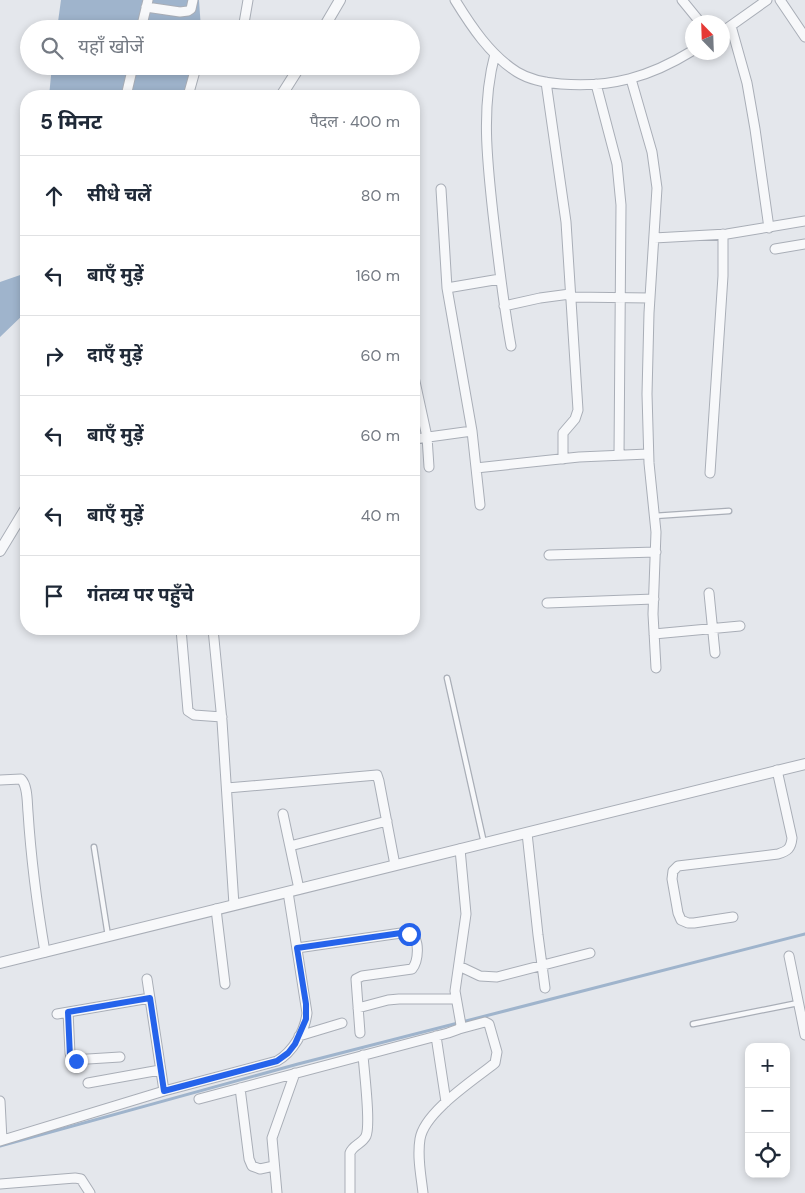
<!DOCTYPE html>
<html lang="hi">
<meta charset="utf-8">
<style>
:root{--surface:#fff;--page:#f2f2f3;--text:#1f2937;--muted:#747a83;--line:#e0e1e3}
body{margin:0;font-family:"DM Sans","Noto Sans Devanagari",sans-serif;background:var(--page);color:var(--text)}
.controls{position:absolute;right:15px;bottom:15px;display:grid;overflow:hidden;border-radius:10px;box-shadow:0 2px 8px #0003}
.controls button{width:45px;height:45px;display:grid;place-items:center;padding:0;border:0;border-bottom:1px solid var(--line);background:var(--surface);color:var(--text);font:25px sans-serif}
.compass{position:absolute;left:685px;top:15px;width:45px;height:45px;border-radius:50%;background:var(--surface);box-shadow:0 2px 8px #0003;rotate:337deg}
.stop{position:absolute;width:15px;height:15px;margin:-11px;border:4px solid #2563eb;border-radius:50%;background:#fff}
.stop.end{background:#2563eb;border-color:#fff;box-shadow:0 1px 5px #0008}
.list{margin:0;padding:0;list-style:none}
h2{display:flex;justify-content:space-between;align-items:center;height:65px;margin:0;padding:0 20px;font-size:21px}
h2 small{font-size:16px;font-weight:400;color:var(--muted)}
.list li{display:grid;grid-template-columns:32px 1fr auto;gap:15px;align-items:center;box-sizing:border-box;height:80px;padding:0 20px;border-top:1px solid var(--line)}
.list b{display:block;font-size:19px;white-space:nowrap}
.list em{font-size:16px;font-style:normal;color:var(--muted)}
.icon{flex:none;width:28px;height:28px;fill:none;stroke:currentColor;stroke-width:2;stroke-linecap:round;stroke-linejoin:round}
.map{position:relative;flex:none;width:805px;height:1193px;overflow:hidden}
.search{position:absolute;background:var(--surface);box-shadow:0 2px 8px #0003;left:20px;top:20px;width:400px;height:55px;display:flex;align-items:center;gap:12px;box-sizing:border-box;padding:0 18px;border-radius:28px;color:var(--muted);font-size:19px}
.panel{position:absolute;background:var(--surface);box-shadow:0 2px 8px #0003;left:20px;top:90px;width:400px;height:545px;border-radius:20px}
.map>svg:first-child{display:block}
.water{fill:#9fb4cc}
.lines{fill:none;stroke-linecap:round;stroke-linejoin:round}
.stream{stroke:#9fb4cc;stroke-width:3}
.service-casing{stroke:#a9aeb7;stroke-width:7}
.minor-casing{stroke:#a9aeb7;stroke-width:11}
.tertiary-casing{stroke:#a9aeb7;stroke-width:12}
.service{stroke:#f7f8fa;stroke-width:4.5}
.minor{stroke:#f7f8fa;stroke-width:9}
.tertiary{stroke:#f7f8fa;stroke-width:10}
.route{stroke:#2563eb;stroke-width:6}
</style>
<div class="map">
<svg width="805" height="1193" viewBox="0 0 805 1193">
<rect width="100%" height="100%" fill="#e4e7ec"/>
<!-- water -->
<path class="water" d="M61,0H199L201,29H57Z
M52,66H203L188,96H49Z
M26,273V312L0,337V282Z"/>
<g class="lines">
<!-- stream -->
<path class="stream" d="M0,1146L298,1064L805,934"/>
<defs>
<path id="service" d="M654,516L729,511
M447,678L484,843
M94,847L108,936
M693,1024L798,1003"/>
<path id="minor" d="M455,0C471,26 490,55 517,72C530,80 547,83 561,84C611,88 650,77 692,51
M682,0L700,22
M780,0L805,37
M146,7L180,12L188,11L191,9L193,0
M244,25L261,29
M731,26L747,83L755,129L769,228
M141,29L148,0
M243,29L248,0
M722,32L767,0
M495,54C481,106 487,160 493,214C498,258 503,302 511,346
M631,79L652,152L657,188L649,313L647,394L649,463L656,532L653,614L656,668
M546,82L566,222L578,410L575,419L563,433V459
M596,84L617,164L621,205L619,455
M126,96L133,66
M188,96L195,71
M441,189L447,288L472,431L480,505
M654,238L727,234L805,221
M775,249L805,244
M447,288L500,279
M570,297L650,298
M504,306L540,298L570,294
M414,377L427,437L429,467
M414,439L472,431
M476,468L579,457L648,454
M710,473L723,276V234
M549,555L656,552
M709,593L715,653
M547,603L654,599
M181,629L188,711L194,715L222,717
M213,629L222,721L234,905
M654,634L740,626
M0,780L21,779C28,786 27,802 28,812C31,859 37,905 45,952
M227,788L377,775L379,781L395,865
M283,814L299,889
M527,833L538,935L545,988
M290,846L387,821
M216,909L225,984
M733,917L694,923H688L681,920L678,913L672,879L673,871L678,866L778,854C788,851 791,848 792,838L777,770
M297,948L401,933C402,933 409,934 410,934C421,939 418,962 412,969L362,976L356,979L360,1033
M789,956L805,1035
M459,966L480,976L497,977L590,953
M147,979L164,1091
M358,1008L388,1000L399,999H455
M68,1012L70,1053L72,1060L120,1057
M57,1014L150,998
M299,1036L342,1023
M436,1036L446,1102
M88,1083L160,1070
M240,1088L249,1159L252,1166L260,1169L274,1166
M199,1099L448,1033L459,1029L461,1025L455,991L466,914L460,849
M0,1101L2,1140
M0,1141L164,1091L277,1061C293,1052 305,1031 307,1013L288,892
M0,1184L75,1178L81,1179L90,1193
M277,1193L272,1138L295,1073
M350,1193V1153C353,1145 362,1144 366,1136C371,1124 364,1071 363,1055
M423,1193C421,1175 417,1157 420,1139C424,1112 474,1080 495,1063L497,1052L489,1024L485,1022L459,1029"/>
<path id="tertiary" d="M323,29L340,0
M281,96L300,66
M0,551L26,508
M0,963L805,764"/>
</defs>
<!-- service casing -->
<use href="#service" class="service-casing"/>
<!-- minor casing -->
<use href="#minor" class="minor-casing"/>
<!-- tertiary casing -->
<use href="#tertiary" class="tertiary-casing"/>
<!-- service -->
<use href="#service" class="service"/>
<!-- minor -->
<use href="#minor" class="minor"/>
<!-- tertiary -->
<use href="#tertiary" class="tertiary"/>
</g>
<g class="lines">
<!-- route -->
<path class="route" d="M76,1061L72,1060L70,1057L68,1012L150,998L164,1091L277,1061L288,1053L295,1044L306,1019V1004L297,948L401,933L409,934"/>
</g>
</svg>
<div class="controls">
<button>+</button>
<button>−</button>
<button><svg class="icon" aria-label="locate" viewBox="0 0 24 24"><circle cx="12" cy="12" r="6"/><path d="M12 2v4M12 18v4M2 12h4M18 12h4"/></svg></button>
</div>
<svg class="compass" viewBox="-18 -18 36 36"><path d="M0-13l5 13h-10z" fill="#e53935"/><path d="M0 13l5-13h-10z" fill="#747a83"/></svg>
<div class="stop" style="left:409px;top:934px"></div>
<div class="stop end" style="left:76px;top:1061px"></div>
<div class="search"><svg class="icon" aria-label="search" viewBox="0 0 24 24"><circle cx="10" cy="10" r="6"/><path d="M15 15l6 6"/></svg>यहाँ खोजें</div>
<section class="panel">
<h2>5 मिनट<small>पैदल · 400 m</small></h2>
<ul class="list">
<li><svg class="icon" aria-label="ahead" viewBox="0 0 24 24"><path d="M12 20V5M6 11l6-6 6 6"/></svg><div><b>सीधे चलें</b></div><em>80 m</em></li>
<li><svg class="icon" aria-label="left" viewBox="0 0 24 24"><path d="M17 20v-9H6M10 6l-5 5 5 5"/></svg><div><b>बाएँ मुड़ें</b></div><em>160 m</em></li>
<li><svg class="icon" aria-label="right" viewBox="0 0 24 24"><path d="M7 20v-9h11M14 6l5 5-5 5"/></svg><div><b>दाएँ मुड़ें</b></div><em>60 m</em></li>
<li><svg class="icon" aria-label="left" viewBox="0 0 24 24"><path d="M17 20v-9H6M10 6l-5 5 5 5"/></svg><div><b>बाएँ मुड़ें</b></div><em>60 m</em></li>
<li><svg class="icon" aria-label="left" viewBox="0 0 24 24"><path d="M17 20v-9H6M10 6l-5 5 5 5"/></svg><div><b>बाएँ मुड़ें</b></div><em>40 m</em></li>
<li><svg class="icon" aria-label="arrive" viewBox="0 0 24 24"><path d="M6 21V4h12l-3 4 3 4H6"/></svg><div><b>गंतव्य पर पहुँचे</b></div></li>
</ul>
</section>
</div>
